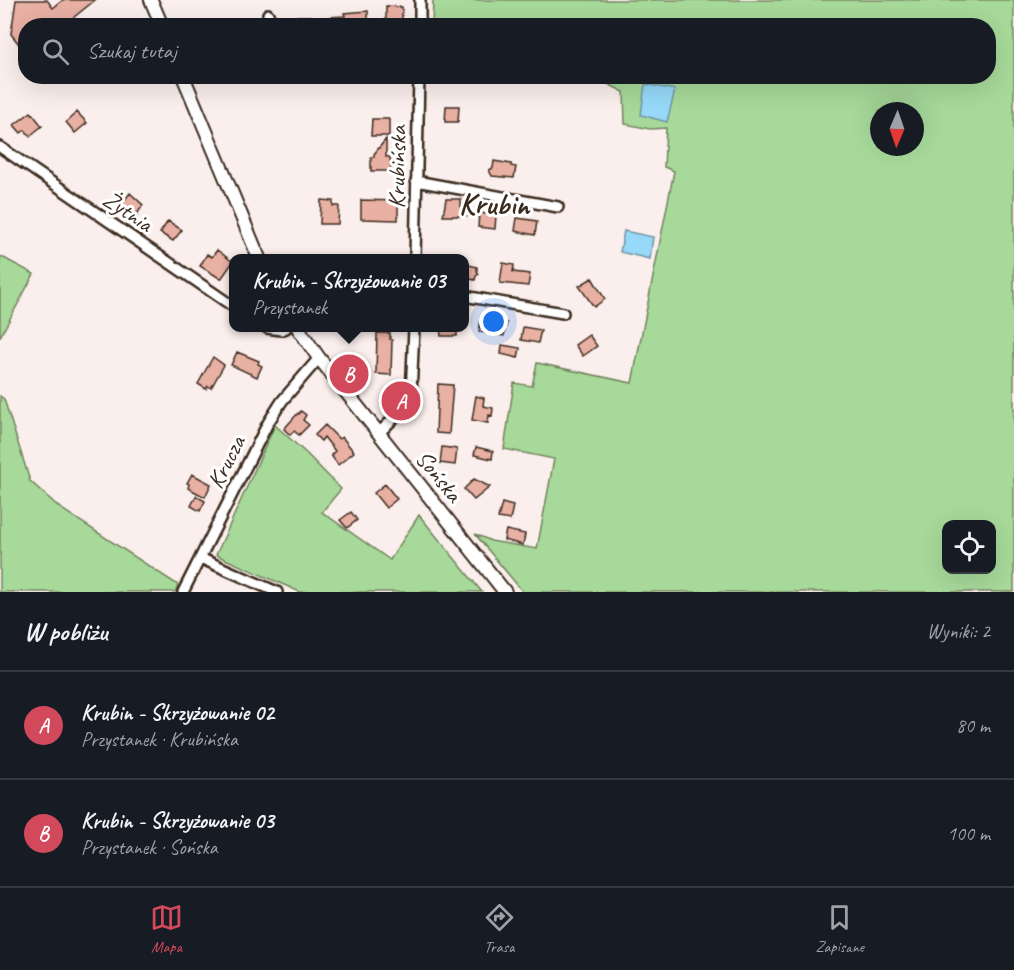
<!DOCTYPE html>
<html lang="pl">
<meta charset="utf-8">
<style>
:root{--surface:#171b24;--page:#242831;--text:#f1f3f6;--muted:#9ea1a6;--line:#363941;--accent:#d1495b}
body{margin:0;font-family:Caveat,sans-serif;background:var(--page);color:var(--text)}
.controls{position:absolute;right:18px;bottom:18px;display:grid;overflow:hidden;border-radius:12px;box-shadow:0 6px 24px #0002}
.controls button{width:54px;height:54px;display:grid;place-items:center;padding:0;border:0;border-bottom:2px solid var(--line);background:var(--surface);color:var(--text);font:30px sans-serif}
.compass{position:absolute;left:870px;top:102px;width:54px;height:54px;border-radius:50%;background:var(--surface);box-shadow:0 6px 24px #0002;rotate:182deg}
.you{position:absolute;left:494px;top:322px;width:21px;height:21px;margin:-15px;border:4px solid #fff;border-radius:50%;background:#1a73e8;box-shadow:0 0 0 9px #1a73e833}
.badge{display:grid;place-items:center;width:39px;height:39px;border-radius:50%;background:var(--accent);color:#fff;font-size:20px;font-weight:700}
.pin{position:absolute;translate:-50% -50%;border:3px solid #fff;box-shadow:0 2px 6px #0006}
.popup{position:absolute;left:229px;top:254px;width:240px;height:78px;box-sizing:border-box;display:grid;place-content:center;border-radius:12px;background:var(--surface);filter:drop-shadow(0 2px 4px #0005);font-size:20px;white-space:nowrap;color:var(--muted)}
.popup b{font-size:22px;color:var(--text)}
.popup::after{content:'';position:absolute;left:50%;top:100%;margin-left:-12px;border:12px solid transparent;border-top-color:var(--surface)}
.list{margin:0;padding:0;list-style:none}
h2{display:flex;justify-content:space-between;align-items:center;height:78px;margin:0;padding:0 24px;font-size:26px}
h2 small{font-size:20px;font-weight:400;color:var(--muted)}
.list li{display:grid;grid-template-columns:39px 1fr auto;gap:18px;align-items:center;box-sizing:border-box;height:108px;padding:0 24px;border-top:2px solid var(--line)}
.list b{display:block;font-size:22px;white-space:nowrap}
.list p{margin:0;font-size:20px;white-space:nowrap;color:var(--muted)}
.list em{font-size:20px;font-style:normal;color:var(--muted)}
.icon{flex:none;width:33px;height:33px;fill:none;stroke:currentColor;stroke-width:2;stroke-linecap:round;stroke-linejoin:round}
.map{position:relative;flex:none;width:1014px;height:592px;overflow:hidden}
.search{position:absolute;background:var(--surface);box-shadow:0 6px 24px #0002;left:18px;right:18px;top:18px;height:66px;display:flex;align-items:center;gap:15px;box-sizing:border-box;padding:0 21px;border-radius:24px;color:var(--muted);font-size:22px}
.sheet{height:294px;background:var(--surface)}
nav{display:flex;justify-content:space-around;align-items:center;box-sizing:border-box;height:84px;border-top:2px solid var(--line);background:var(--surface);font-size:16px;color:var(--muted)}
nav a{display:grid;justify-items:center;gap:3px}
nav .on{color:var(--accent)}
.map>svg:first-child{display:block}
.green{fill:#a7d99a;stroke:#71825c;stroke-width:1.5;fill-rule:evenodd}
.water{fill:#96d9f8;stroke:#7293a1;stroke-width:1.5}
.building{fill:#e9b0a4;stroke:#3b2a1e;stroke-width:1.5}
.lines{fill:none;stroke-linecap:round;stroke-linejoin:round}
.minor-casing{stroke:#3b2a1e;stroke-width:14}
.tertiary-casing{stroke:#3b2a1e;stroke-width:16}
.minor{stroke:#fff;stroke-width:9}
.tertiary{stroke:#fff;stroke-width:12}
.labels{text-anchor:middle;stroke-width:6;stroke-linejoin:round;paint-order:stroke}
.street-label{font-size:24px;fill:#3b2a1e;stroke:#fff}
.district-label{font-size:30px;font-weight:bold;fill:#3b2a1e;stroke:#fff}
</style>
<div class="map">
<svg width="1014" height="592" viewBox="0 0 1014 592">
<rect width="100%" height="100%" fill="#fbefed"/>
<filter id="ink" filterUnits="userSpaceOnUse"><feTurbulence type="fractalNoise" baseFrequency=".0167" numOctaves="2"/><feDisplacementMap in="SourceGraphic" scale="12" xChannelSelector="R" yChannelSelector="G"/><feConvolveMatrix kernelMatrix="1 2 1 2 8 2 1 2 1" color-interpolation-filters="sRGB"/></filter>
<g filter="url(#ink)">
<!-- green -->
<path class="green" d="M433,0H1014V592H523L475,534L491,541L537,549L554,459L504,449L514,383L532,386L537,363L632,383L674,171L664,167L666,128L650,129L625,124L624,92L600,80L589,77L988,76V26H432ZM879,111H915V147H879ZM946,524H992V570H946Z
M0,256L34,274L0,337Z
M0,396L4,399L30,481L60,508L178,585L175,592H0Z
M275,425L307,454L341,489L322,512L390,560L419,515L482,592H300L216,555Z"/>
<!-- water -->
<path class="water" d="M645,84L675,90L667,122L641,115Z
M624,231L653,237L650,259L620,252Z"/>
<!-- building -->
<path class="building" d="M16,0H47L53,8L63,0H95L63,26H26V53L11,34Z
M386,6L402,7V23H386Z
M368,11V24L328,26V17L345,16L344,13Z
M297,16H311V26H298Z
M446,106H459L458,122H445Z
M31,112L42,126L30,136L25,130L21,133L14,125Z
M77,112L87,123L75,133L66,122Z
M372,119H389V136H371Z
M386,139V157H390L391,171H371V157H374V154Z
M494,161L511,164V166L516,167L514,178L492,176L489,170L493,168Z
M130,193L143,205L136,216L120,206Z
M446,199H461V207L470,208L469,216H443Z
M321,200L333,201V206H339L338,224H320Z
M361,200L398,201V220L361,219Z
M479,213L496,215L495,229L478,227Z
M517,218L537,221L535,235L515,231Z
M168,221L182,230L173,241L160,233Z
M217,250L233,262L221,279L200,266L207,254L212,257Z
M503,263L514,265L513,272L530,274L528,286L500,283Z
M465,264L477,267V271L479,274L476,276L475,280L465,278Z
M592,278L605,299L594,307L579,286Z
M481,318L507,323L504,336L479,332Z
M440,327H457V336H441Z
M523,327L541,330L538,343L521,340Z
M377,333H390V339L392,340L391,375L376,374Z
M589,335L597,346L583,356L575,345Z
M502,345L520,348L518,358L501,354Z
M237,352L259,361L258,364L262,366L257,377L231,365Z
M213,357L224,365L211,388L208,386L206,389L198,384Z
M438,384L453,385L449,434L436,433Z
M476,396L484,398L483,406L493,408L492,416L489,415L488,423L472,420Z
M301,411L306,415L303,420L309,425L299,435L294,431L290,435L284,429L298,413L299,414Z
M325,425L339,439L342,437L354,452L338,465L331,455L335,451L324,437L321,441L315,435Z
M442,447L457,449L455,465L440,463Z
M476,447L493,451L492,459L474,455Z
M192,474L211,484L205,497L188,488L189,484L187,483Z
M474,479L490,487L474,500L464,489Z
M385,484L397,499L386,508L374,493Z
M196,496L205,501L200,511L191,506Z
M502,503L513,506L510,520L498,518Z
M351,512L357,520L347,528L340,520Z
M506,530L525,534L523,545L504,540Z"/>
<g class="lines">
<defs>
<path id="minor" d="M268,14L272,26
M420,26V0
M0,147L234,307
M416,181L558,207
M415,258L419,76
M464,296L563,313
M267,328L281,330L286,328
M379,433L403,409L411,395L414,328
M200,558L277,592
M183,592L268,423L282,401L319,358"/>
<path id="tertiary" d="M151,0L162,26
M183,76L259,258
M298,328L319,358L505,592"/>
</defs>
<!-- minor casing -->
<use href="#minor" class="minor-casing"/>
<!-- tertiary casing -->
<use href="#tertiary" class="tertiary-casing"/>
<!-- minor -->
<use href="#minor" class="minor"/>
<!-- tertiary -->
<use href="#tertiary" class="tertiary"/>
</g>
</g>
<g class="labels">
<!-- street labels -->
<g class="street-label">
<text transform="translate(397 167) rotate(-89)" y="8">Krubińska</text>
<text transform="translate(128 211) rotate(34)" y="8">Żytnia</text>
<text transform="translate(226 462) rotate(-63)" y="8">Krucza</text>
<text transform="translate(439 476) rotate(51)" y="8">Sońska</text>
</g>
<!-- district labels -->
<g class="district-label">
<text x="494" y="214">Krubin</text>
</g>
</g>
</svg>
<div class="controls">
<button><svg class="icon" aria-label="locate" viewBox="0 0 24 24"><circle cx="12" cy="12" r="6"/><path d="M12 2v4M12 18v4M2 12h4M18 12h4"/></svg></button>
</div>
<svg class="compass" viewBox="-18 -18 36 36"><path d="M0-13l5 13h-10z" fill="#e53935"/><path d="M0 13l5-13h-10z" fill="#9ea1a6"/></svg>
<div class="you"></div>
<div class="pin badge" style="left:401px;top:401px">A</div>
<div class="pin badge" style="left:349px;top:374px">B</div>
<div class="popup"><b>Krubin - Skrzyżowanie 03</b>Przystanek</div>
<div class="search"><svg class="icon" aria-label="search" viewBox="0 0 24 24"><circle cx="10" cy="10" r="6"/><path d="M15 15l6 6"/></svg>Szukaj tutaj</div>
</div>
<section class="sheet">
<h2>W pobliżu<small>Wyniki: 2</small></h2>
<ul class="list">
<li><span class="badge">A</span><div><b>Krubin - Skrzyżowanie 02</b><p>Przystanek · Krubińska</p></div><em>80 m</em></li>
<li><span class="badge">B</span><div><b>Krubin - Skrzyżowanie 03</b><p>Przystanek · Sońska</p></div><em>100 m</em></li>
</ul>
</section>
<nav>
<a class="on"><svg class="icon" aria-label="map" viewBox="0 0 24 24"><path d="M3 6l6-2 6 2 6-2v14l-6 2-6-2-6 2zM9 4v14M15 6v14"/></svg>Mapa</a>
<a><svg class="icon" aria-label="directions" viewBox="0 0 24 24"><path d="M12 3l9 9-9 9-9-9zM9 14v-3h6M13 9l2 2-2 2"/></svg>Trasa</a>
<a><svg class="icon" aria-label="saved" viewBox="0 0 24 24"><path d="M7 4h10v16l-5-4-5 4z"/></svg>Zapisane</a>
</nav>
